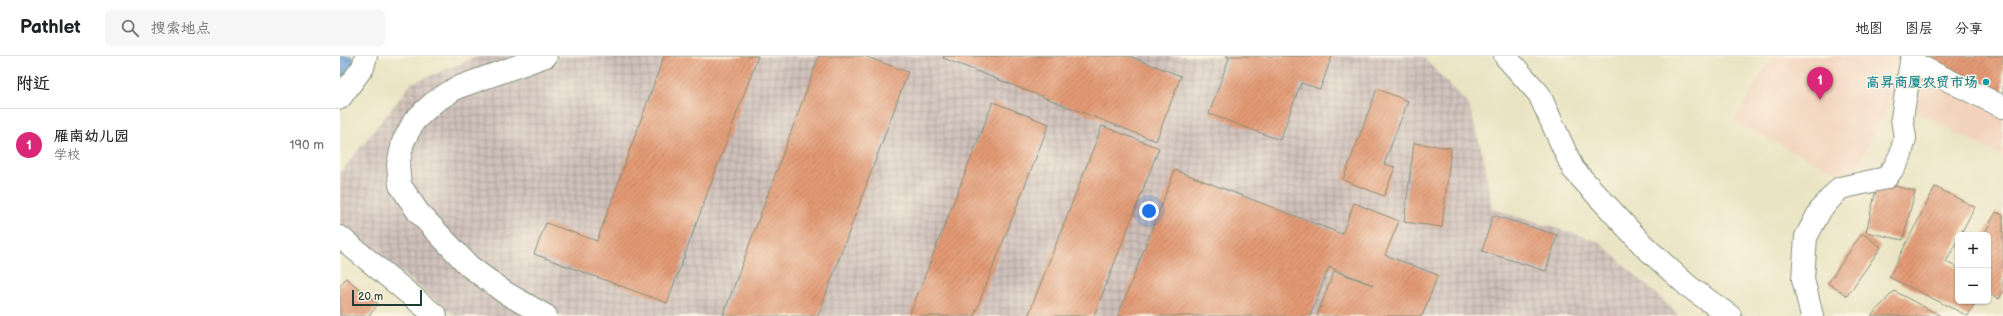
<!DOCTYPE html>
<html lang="zh">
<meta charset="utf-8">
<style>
:root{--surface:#fff;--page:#f6f6f6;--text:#202124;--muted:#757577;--line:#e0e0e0;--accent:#db2777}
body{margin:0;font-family:"Balsamiq Sans","LXGW WenKai TC",sans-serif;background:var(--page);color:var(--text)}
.controls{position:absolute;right:12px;bottom:12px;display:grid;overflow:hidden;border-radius:6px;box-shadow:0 1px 3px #0004}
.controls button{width:36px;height:36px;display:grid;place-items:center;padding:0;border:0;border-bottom:1px solid var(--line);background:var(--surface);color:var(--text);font:20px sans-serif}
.scale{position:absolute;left:12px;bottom:10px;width:70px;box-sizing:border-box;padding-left:4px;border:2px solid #1f3d34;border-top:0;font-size:11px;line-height:14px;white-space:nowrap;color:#1f3d34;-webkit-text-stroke:3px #fcf5e5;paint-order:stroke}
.you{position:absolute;left:809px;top:155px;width:14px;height:14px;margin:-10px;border:3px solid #fff;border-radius:50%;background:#1a73e8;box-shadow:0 0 0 6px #1a73e833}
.badge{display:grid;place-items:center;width:26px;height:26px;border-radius:50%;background:var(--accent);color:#fff;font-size:13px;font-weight:700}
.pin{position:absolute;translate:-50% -33px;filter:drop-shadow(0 1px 2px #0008)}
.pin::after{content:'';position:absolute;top:21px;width:14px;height:12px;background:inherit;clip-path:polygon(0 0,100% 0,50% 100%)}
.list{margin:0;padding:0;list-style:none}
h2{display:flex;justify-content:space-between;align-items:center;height:52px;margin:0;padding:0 16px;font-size:17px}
h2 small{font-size:13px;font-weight:400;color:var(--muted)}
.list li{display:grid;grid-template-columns:26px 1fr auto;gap:12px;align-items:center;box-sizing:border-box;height:72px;padding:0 16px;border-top:1px solid var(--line)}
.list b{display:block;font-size:15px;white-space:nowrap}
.list p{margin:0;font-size:13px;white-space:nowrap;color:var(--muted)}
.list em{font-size:13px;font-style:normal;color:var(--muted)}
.icon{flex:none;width:22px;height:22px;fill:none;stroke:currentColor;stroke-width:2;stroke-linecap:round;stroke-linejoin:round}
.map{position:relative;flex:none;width:1663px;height:260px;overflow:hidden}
header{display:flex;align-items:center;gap:24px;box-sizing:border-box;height:56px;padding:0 20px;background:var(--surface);border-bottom:1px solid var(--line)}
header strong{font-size:19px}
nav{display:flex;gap:22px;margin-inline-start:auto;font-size:14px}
.search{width:280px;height:36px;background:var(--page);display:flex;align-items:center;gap:10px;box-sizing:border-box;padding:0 14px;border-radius:6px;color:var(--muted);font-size:15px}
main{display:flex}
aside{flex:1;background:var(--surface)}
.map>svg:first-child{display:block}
.built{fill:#f2d4be}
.industrial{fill:url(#industrial-grid)}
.water{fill:url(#water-ripples);stroke:#426e85}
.building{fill:url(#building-hatch)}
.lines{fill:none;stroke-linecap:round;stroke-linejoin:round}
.minor-casing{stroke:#84907c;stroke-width:24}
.minor{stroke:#fff;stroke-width:22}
.culture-dot{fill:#0f9aa8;stroke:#fcf5e5;stroke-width:1.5}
.labels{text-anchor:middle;stroke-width:3;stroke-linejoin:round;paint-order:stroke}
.culture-label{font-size:14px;font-weight:bold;fill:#0d838f;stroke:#fcf5e5;text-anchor:end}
</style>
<header>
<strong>Pathlet</strong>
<div class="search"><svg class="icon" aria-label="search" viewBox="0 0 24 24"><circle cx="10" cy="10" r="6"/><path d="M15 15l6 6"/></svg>搜索地点</div>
<nav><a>地图</a><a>图层</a><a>分享</a></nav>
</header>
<main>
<aside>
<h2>附近<small></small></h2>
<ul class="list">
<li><span class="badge">1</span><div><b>雁南幼儿园</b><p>学校</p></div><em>190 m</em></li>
</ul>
</aside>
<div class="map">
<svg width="1663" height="260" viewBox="0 0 1663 260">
<defs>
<pattern id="industrial-grid" width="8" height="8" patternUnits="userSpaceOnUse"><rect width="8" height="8" fill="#cfc0ba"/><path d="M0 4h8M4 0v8" fill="none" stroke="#a79d98"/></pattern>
<pattern id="water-ripples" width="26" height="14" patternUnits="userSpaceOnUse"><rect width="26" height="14" fill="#66a0d6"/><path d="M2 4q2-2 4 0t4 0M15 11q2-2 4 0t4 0" fill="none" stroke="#5384ae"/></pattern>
<pattern id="building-hatch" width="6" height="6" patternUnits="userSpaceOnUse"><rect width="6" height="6" fill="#e39a74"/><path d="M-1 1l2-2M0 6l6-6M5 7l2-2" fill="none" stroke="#b77f60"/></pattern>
</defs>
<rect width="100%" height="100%" fill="#fcf5e5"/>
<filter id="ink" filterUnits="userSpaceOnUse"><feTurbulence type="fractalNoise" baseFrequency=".025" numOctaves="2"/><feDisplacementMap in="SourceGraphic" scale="8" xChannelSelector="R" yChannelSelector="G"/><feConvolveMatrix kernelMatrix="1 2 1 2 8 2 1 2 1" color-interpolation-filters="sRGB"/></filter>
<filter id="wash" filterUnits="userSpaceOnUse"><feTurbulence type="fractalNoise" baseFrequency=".012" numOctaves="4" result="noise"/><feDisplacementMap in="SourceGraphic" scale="16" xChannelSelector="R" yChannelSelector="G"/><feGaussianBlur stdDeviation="0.9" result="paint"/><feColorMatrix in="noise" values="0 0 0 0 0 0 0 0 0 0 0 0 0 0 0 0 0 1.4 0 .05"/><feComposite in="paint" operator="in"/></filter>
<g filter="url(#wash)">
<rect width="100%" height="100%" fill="#eae4c4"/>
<!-- built -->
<path class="built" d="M1432,0H1663V101L1571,53L1581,32L1563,23L1512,122L1476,107L1395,65Z"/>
<!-- industrial -->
<path class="industrial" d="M139,0H1082L1129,49L1145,108L1152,153L1258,185L1340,260H115L0,168V117L72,27Z"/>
<!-- water -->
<path class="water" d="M0,0H11L16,7L0,29Z"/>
<g id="blocks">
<!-- building -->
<path class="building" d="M324,0H418L327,247L194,198L206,167L257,185Z
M479,0H524L568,16L478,260H383Z
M604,0H789L841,20L816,85L603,2Z
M886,0H992L980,33L961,27L940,84L869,58L889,2Z
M1578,0H1663V45Z
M1037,33L1068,45L1044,108L1055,111L1044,140L1003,124Z
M653,46L709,68L634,260H569Z
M762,70L819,92L754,260H688Z
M1074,87L1111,92L1102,171L1064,166Z
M835,114L1002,178L1014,147L1059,165L1045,199L1098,219L1082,260H977L994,215L1033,229L989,211L970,260H778Z
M1538,126L1575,135L1563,184L1526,176Z
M1595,131L1635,151L1620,179H1618V183L1606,206L1618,212V245H1636L1628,260L1549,221Z
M1656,156L1663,159V236L1659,243L1648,237V179H1644Z
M1153,159L1217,179L1206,215L1142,195Z
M1522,177L1541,191L1507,240L1488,227Z
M6,222L38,248L29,260H0V230Z
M1554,235L1601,260H1531Z"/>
</g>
</g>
<g filter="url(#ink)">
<use href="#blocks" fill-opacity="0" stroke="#84907c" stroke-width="1"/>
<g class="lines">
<defs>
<path id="minor" d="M1165,0L1199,38L1233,113L1304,190L1348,230L1390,260
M1571,6L1663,51
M0,42L23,11L26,0
M0,181L96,260
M206,260L164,236L129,210L78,156L60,129L58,109L63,86L74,65L93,47L116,32L206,0
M1472,260L1463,223L1466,181L1481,153L1500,132L1546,122L1555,110L1561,98L1565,82L1562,62L1572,0"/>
</defs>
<!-- minor casing -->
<use href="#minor" class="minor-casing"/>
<!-- minor -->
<use href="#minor" class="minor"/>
</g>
</g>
<!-- markers -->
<circle class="culture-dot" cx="1646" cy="26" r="4"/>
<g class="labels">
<!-- culture labels -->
<g class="culture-label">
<text x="1638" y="31">高昇商厦农贸市场</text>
</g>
</g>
</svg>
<div class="controls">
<button>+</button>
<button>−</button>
</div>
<div class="scale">20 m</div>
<div class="you"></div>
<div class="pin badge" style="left:1480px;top:44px">1</div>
</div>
</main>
